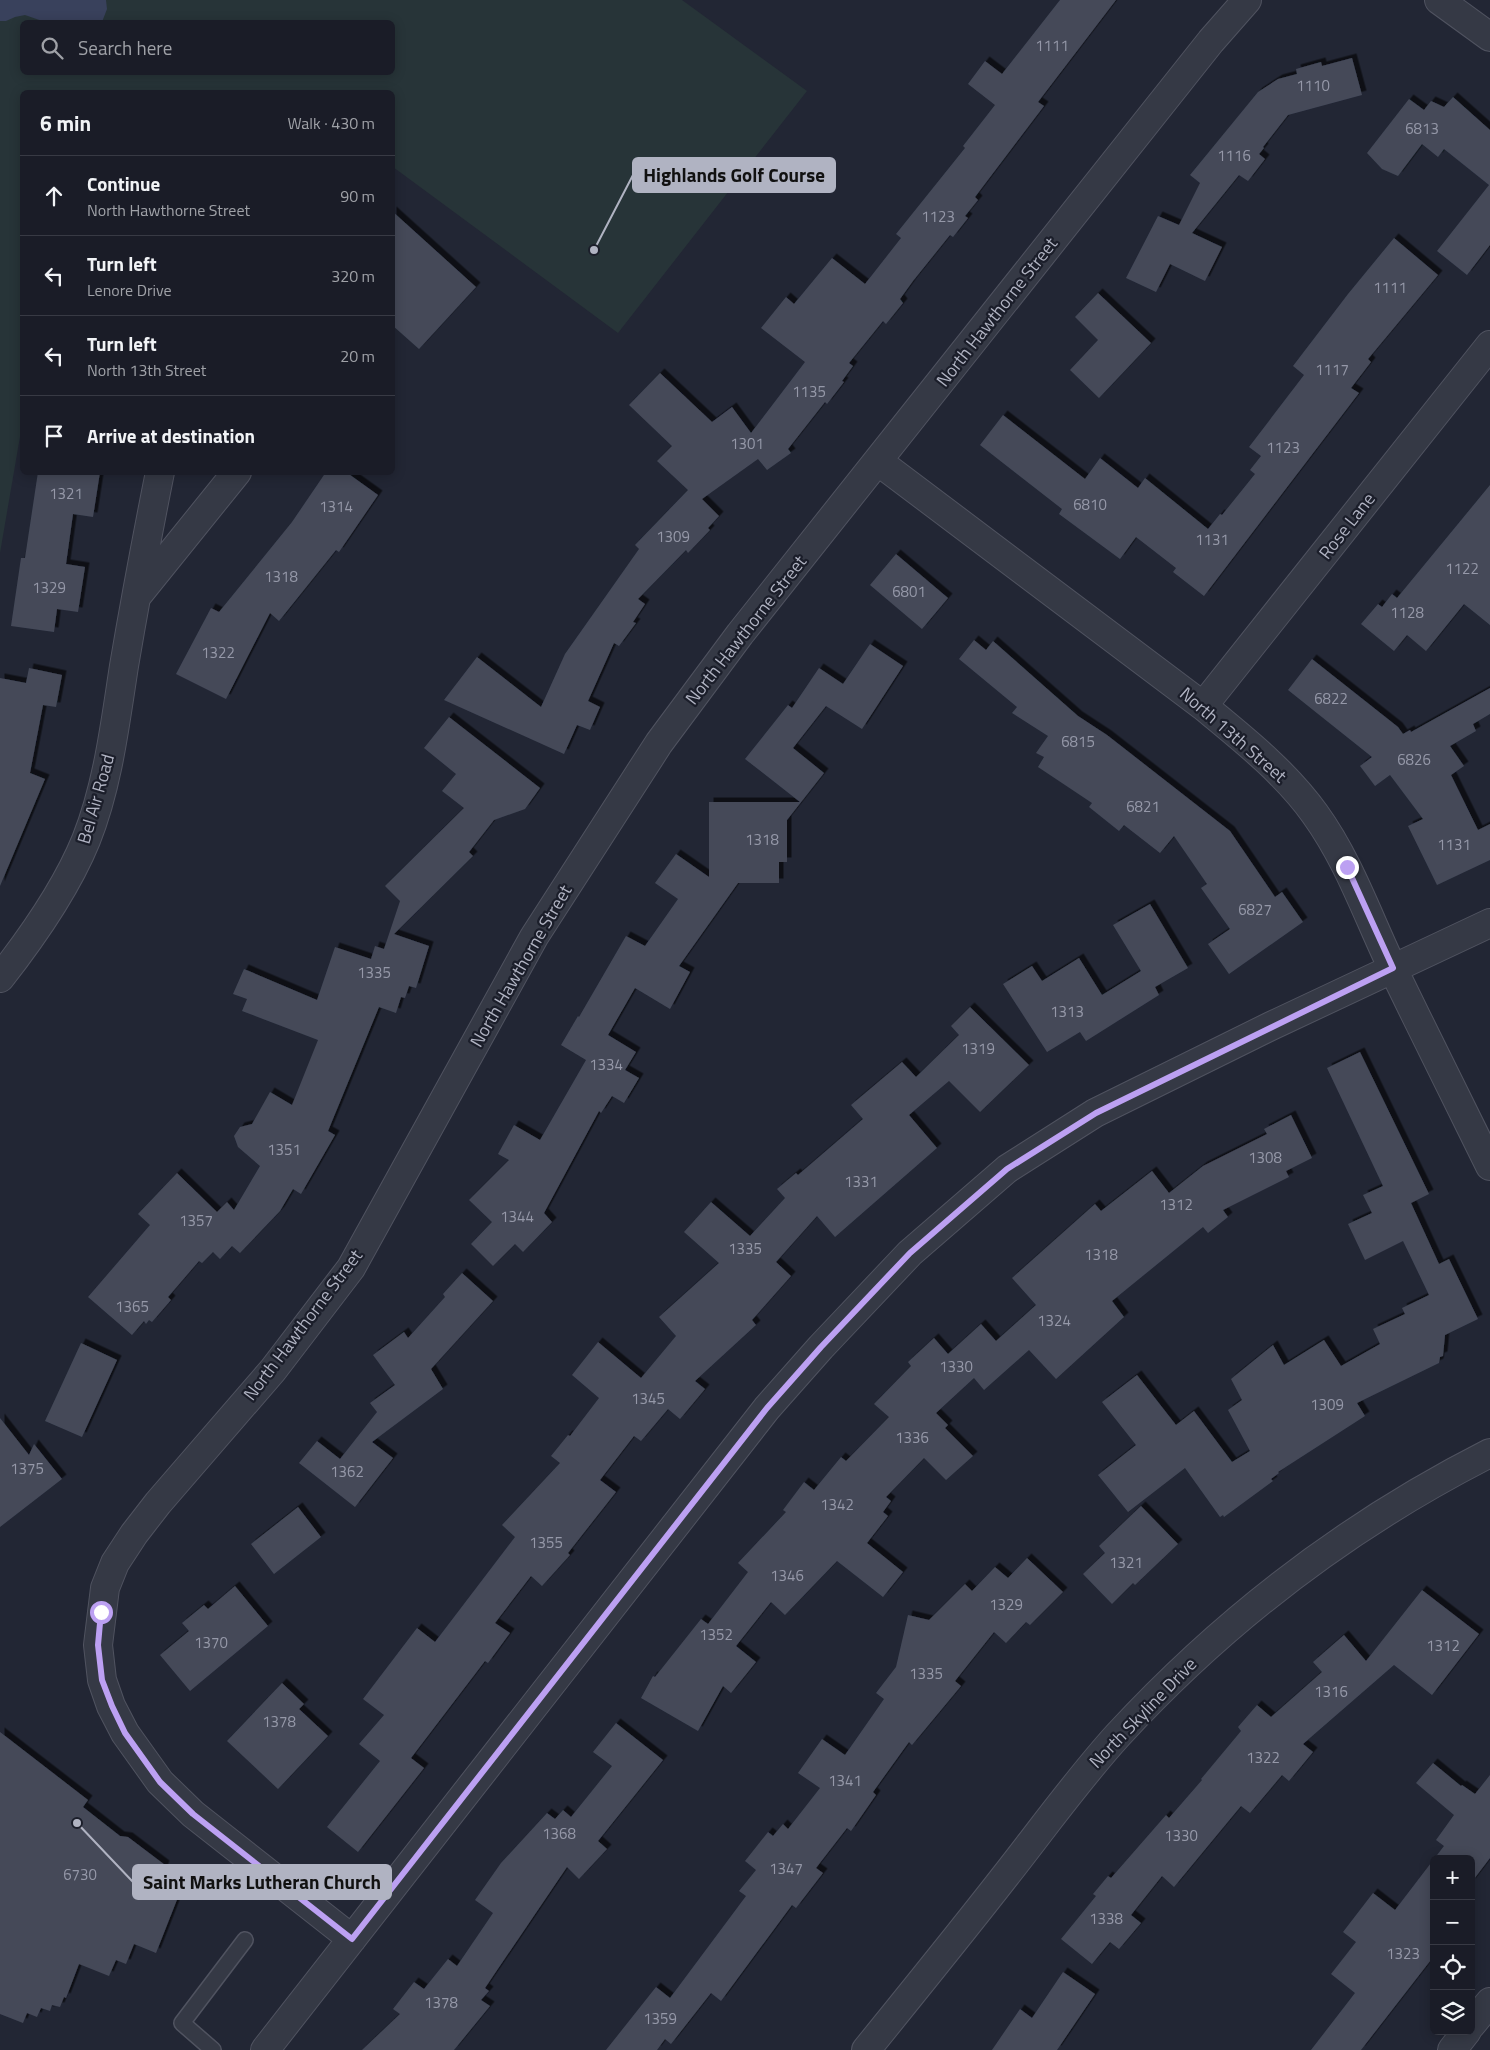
<!DOCTYPE html>
<meta charset="utf-8">
<style>
:root{--surface:#1a1c27;--page:#23252f;--text:#f1f3f6;--muted:#9fa1a7;--line:#383a44}
body{margin:0;font-family:"Titillium Web",sans-serif;background:var(--page);color:var(--text)}
.controls{position:absolute;right:15px;bottom:15px;display:grid;overflow:hidden;border-radius:8px;box-shadow:0 2px 12px #0003}
.controls button{width:45px;height:45px;display:grid;place-items:center;padding:0;border:0;border-bottom:1px solid var(--line);background:var(--surface);color:var(--text);font:25px sans-serif}
.stop{position:absolute;width:15px;height:15px;margin:-11px;border:4px solid #bca0f2;border-radius:50%;background:#fff}
.stop.end{background:#bca0f2;border-color:#fff;box-shadow:0 1px 5px #0008}
.list{margin:0;padding:0;list-style:none}
h2{display:flex;justify-content:space-between;align-items:center;height:65px;margin:0;padding:0 20px;font-size:21px}
h2 small{font-size:16px;font-weight:400;color:var(--muted)}
.list li{display:grid;grid-template-columns:32px 1fr auto;gap:15px;align-items:center;box-sizing:border-box;height:80px;padding:0 20px;border-top:1px solid var(--line)}
.list b{display:block;font-size:19px;white-space:nowrap}
.list p{margin:0;font-size:16px;white-space:nowrap;color:var(--muted)}
.list em{font-size:16px;font-style:normal;color:var(--muted)}
.icon{flex:none;width:28px;height:28px;fill:none;stroke:currentColor;stroke-width:2;stroke-linecap:round;stroke-linejoin:round}
.map{position:relative;flex:none;width:1490px;height:2050px;overflow:hidden}
.search{position:absolute;background:var(--surface);box-shadow:0 2px 12px #0003;left:20px;top:20px;width:375px;height:55px;display:flex;align-items:center;gap:12px;box-sizing:border-box;padding:0 18px;border-radius:8px;color:var(--muted);font-size:19px}
.panel{position:absolute;background:var(--surface);box-shadow:0 2px 12px #0003;left:20px;top:90px;width:375px;height:385px;border-radius:8px}
.map>svg:first-child{display:block}
.green{fill:#273438;fill-rule:evenodd}
.water{fill:#39415c}
.building{fill:#444959;filter:url(#shadow)}
.lines{fill:none;stroke-linecap:round;stroke-linejoin:round}
.lane-casing{stroke:#505360;stroke-width:18}
.street-casing{stroke:#505360;stroke-width:30}
.lane{stroke:#353945;stroke-width:15}
.street{stroke:#353945;stroke-width:28}
.route{stroke:#bca0f2;stroke-width:6}
.labels{text-anchor:middle;stroke-width:4.5;stroke-linejoin:round;paint-order:stroke}
.number-label{font-size:15px;fill:#9598a8}
.street-label{font-size:18px;fill:#b0b3c2;stroke:#1b1e2a}
.leader{fill:none;stroke:#b0b3c2;stroke-width:2}
.callout-dot{fill:#b0b3c2;stroke:#1b1e2a;stroke-width:2}
.callout{fill:#b0b3c2;stroke:#b0b3c2;stroke-width:2}
.callout-label{font-size:19px;text-anchor:middle;font-weight:bold;fill:#111}
</style>
<div class="map">
<svg width="1490" height="2050" viewBox="0 0 1490 2050">
<defs>
<filter id="shadow"><feDropShadow dx="4.5" dy="-4.5" stdDeviation="0" flood-color="#0009"/></filter>
</defs>
<rect width="100%" height="100%" fill="#222634"/>
<!-- green -->
<path class="green" d="M0,0H682L807,91L618,333L393,167L392,92H22V425L0,553ZM22,22H392V72H22Z"/>
<!-- water -->
<path class="water" d="M0,0H106L107,9L102,22H45L25,15L15,17L6,21H0Z"/>
<!-- building -->
<path class="building" d="M1060,0H1116L1038,102L1044,106L975,197L978,200L965,216L968,218L953,237L950,235L913,281L900,299L903,303L886,324L883,321L849,363L853,366L842,381L844,382L827,404L825,402L788,449L791,453L767,470L758,459L702,499L719,516L708,528L710,530L688,553L686,550L638,599L645,604L633,622L636,623L619,646L614,643L588,701L600,707L590,730L577,725L564,754L444,700L477,657L541,707L565,654L639,549L635,545L688,490L657,461L672,446L629,405L660,373L712,422L732,407L751,433L805,362L761,328L786,297L794,304L832,258L865,284L901,238L896,234L965,148L963,146L995,105L968,84L985,61L1002,74Z
M1352,58L1362,95L1288,115L1263,147L1264,148L1259,154L1265,159L1248,181L1239,175L1192,233L1222,247L1205,281L1170,264L1156,292L1126,278L1158,216L1179,225L1200,183L1190,175L1258,92L1278,79L1297,74L1296,69L1321,62L1322,66Z
M1453,97L1490,130V245L1467,275L1437,251L1489,185L1444,149L1438,157L1422,144L1398,176L1382,169L1367,153L1409,99L1424,110L1431,101L1444,107Z
M392,211L476,287L419,349L392,325Z
M1394,238L1438,275L1368,359L1371,362L1351,388L1359,393L1204,596L1173,572L1176,568L1136,537L1120,559L1059,514L1062,509L980,445L1003,415L1085,479L1100,458L1138,488L1145,478L1208,529L1220,514L1222,515L1255,474L1250,470L1261,456L1249,447L1304,375L1293,366L1348,294Z
M1098,293L1151,343L1099,398L1070,370L1098,340L1075,317Z
M38,472H100L93,517L73,514L66,564L85,567L78,612L57,609L54,632L11,626L21,558H25Z
M326,472H346L378,495L339,552L336,550L279,621L270,613L226,699L176,674L211,608L219,612L292,522Z
M1490,485V625L1464,604L1426,651L1407,635L1394,651L1361,624L1378,604L1382,607L1392,594L1397,598Z
M896,554L948,598L922,629L870,585Z
M974,640L986,650L993,641L1078,716L1107,735L1230,831L1275,897L1282,892L1303,922L1229,974L1208,944L1230,929L1201,888L1207,884L1174,836L1160,853L1124,825L1119,831L1089,807L1092,803L1038,767L1044,757L1036,753L1048,736L1012,713L1017,707L959,659Z
M870,644L903,666L862,729L826,706L793,748L824,773L787,820V862H779V883H738L679,966L690,972L670,1009L635,988L608,1035L636,1052L625,1070L639,1078L624,1103L612,1096L601,1113L599,1111L544,1213L552,1222L523,1252L515,1244L493,1266L471,1244L492,1222L469,1200L509,1160L498,1154L514,1125L540,1140L586,1060L561,1045L578,1016L579,1017L626,936L645,946L678,899L655,883L676,854L709,877V802H800L745,759L788,705L792,708L819,668L843,684Z
M1312,659L1398,727L1403,734L1410,730L1411,732L1490,688V714L1473,724L1476,731L1450,746L1464,766L1451,775L1478,830L1490,824V860L1437,885L1408,826L1423,819L1390,775L1375,786L1360,766L1372,757L1288,690Z
M29,668L62,675L56,707L43,705L30,773L45,779L0,886V678L26,683Z
M449,717L540,788L525,809L494,820L469,852L473,856L394,934L429,946L416,988L409,986L405,998L401,997L396,1013L379,1007L328,1131L335,1135L301,1194L293,1189L280,1211L240,1253L232,1246L220,1259L213,1252L202,1263L199,1261L168,1297L171,1300L152,1322L149,1320L146,1324L144,1321L132,1335L88,1297L150,1225L138,1214L177,1173L217,1212L227,1202L234,1210L260,1166L238,1147L234,1136L240,1127L252,1124L270,1092L292,1105L318,1040L242,1011L247,999L233,994L244,969L317,1000L335,947L371,959L375,946L384,949L400,901L385,886L464,808L442,791L456,774L424,748Z
M1150,904L1188,968L1155,987L1159,995L1086,1041L1080,1032L1047,1052L1003,984L1032,966L1042,981L1079,958L1102,995L1141,971L1113,925Z
M970,1007L1029,1065L980,1112L949,1081L909,1115L937,1148L835,1237L817,1216L776,1262L791,1276L752,1320L756,1325L695,1381L705,1389L680,1419L668,1409L641,1441L634,1436L600,1480L616,1492L568,1553L570,1555L542,1586L531,1576L495,1623L510,1633L488,1663L485,1661L411,1758L424,1768L358,1852L327,1827L380,1761L359,1744L384,1715L363,1699L417,1628L435,1642L515,1537L502,1525L560,1463L551,1456L568,1435L570,1436L599,1398L572,1375L598,1342L641,1378L676,1336L659,1317L719,1263L684,1232L711,1202L750,1236L785,1198L777,1189L796,1173L798,1175L863,1119L851,1105L902,1062L916,1077L959,1035L951,1026Z
M1360,1052L1429,1194L1411,1203L1439,1264L1449,1259L1478,1319L1445,1335L1443,1356L1440,1357L1439,1363L1357,1403L1365,1416L1278,1472L1279,1473L1271,1479L1273,1481L1224,1517L1223,1515L1220,1517L1185,1468L1128,1512L1098,1475L1136,1445L1102,1402L1137,1375L1176,1425L1194,1411L1232,1462L1250,1451L1228,1410L1242,1400L1231,1379L1273,1345L1284,1365L1324,1340L1341,1366L1380,1344L1373,1329L1405,1314L1402,1308L1429,1295L1403,1241L1365,1260L1348,1224L1372,1213L1363,1195L1383,1186L1327,1068Z
M1291,1115L1312,1158L1286,1171L1289,1177L1223,1210L1228,1217L1208,1233L1203,1227L1112,1301L1124,1317L1056,1379L1029,1350L984,1390L974,1378L936,1413L948,1425L945,1428L973,1456L946,1480L924,1458L886,1497L891,1501L883,1512L888,1516L867,1543L903,1572L883,1597L837,1561L785,1615L771,1602L736,1646L756,1662L731,1693L723,1686L698,1731L641,1698L653,1676L655,1677L701,1619L708,1624L748,1572L738,1563L786,1512L783,1510L804,1482L814,1490L841,1457L846,1461L889,1417L874,1404L911,1366L908,1362L934,1338L948,1354L981,1324L996,1341L1036,1305L1012,1278L1095,1204L1101,1211L1152,1171L1169,1193L1203,1166L1267,1134L1264,1129Z
M462,1273L493,1301L431,1369L443,1389L372,1442L393,1458L355,1507L299,1463L317,1441L340,1459L377,1412L370,1403L395,1385L373,1355L404,1332L408,1338L445,1297L443,1294Z
M81,1343L117,1360L82,1437L45,1421Z
M0,1418L29,1455L34,1444L62,1479L0,1527Z
M1141,1506L1178,1544L1135,1585L1133,1583L1112,1604L1083,1574L1105,1553L1099,1546Z
M298,1507L321,1537L274,1574L251,1544Z
M1027,1558L1063,1592L1030,1625L1026,1622L1006,1643L994,1632L955,1681L961,1686L912,1745L909,1742L873,1792L876,1795L851,1831L847,1828L816,1868L823,1873L796,1908L792,1905L721,2001L711,1993L671,2044L665,2039L657,2050H606L656,1987L670,1998L746,1896L739,1891L756,1870L745,1861L768,1832L773,1836L783,1824L788,1829L820,1788L798,1773L822,1739L845,1755L884,1699L876,1693L896,1667L908,1615L929,1620L965,1584L972,1591L995,1567L1008,1578Z
M235,1586L268,1626L190,1691L160,1655L189,1631L182,1623L204,1605L208,1609Z
M1422,1590L1479,1634L1432,1695L1394,1665L1303,1744L1313,1752L1289,1781L1282,1775L1250,1813L1241,1806L1174,1887L1162,1876L1131,1915L1141,1923L1119,1949L1110,1942L1092,1964L1061,1939L1096,1896L1093,1894L1108,1876L1111,1878L1166,1815L1169,1818L1202,1780L1201,1779L1241,1731L1238,1727L1257,1705L1271,1717L1322,1672L1313,1662L1344,1635L1366,1661Z
M282,1683L304,1704L299,1709L328,1736L278,1789L227,1741Z
M616,1723L663,1760L598,1841L607,1849L579,1879L567,1867L485,1988L489,1991L481,2000L490,2006L454,2050H362L400,2014L393,2009L414,1982L424,1989L448,1959L457,1966L493,1913L475,1900L501,1863L547,1813L555,1819L563,1810L571,1817L612,1766L593,1752Z
M0,1732L88,1800L83,1807L120,1836L128,1837L165,1865L158,1883L180,1892L156,1953L134,1944L126,1964L116,1960L109,1976L79,1964L66,1998L64,1997L60,2007L52,2005L50,2011L41,2008L37,2017L27,2013L23,2023L0,2014Z
M1433,1763L1461,1786L1462,1785L1475,1794L1490,1775V1858L1471,1883V1859H1434L1444,1846L1436,1840L1454,1815L1416,1783Z
M1434,1859V1956L1361,2050H1311L1355,1993L1331,1974L1356,1942L1343,1932L1373,1893L1395,1910Z
M1063,1972L1095,1994L1057,2050H992L1020,2009L1032,2018Z"/>
<g class="lines">
<defs>
<path id="lane" d="M213,2050L182,2023L245,1940"/>
<path id="street" d="M1439,0L1490,37
M879,462L1203,706C1243,739 1285,772 1315,814C1349,861 1368,917 1393,969C1425,1035 1458,1101 1490,1166
M137,596L237,472
M1203,706L1490,345
M0,978C33,936 66,889 86,840C108,785 115,724 124,666C135,601 147,537 160,472
M352,1939L193,1814L160,1782L125,1733L111,1706L102,1680L98,1645L105,1588L115,1563L134,1534L158,1503L273,1370L351,1268L534,937L659,743L740,634L1211,41L1247,0
M1471,2025L1490,2002
M265,2050L767,1408L821,1347L910,1253L1007,1169L1095,1113L1271,1026L1490,923
M866,2050C913,1992 960,1934 1006,1875C1043,1828 1078,1779 1118,1735C1225,1619 1350,1524 1490,1453
M1452,2050L1467,2031"/>
</defs>
<!-- lane casing -->
<use href="#lane" class="lane-casing"/>
<!-- street casing -->
<use href="#street" class="street-casing"/>
<!-- lane -->
<use href="#lane" class="lane"/>
<!-- street -->
<use href="#street" class="street"/>
</g>
<g class="lines">
<!-- route -->
<path class="route" d="M101,1612L98,1645L102,1680L112,1706L125,1733L160,1782L193,1814L352,1939L767,1408L821,1347L910,1253L1007,1169L1096,1113L1393,968L1347,867"/>
</g>
<g class="labels">
<!-- number labels -->
<g class="number-label">
<text x="1052" y="51">1111</text>
<text x="1313" y="91">1110</text>
<text x="1422" y="134">6813</text>
<text x="1234" y="161">1116</text>
<text x="938" y="222">1123</text>
<text x="1390" y="293">1111</text>
<text x="1332" y="375">1117</text>
<text x="809" y="397">1135</text>
<text x="747" y="449">1301</text>
<text x="1283" y="453">1123</text>
<text x="66" y="499">1321</text>
<text x="1090" y="510">6810</text>
<text x="336" y="512">1314</text>
<text x="673" y="542">1309</text>
<text x="1212" y="545">1131</text>
<text x="1462" y="574">1122</text>
<text x="281" y="582">1318</text>
<text x="49" y="593">1329</text>
<text x="909" y="597">6801</text>
<text x="1407" y="618">1128</text>
<text x="218" y="658">1322</text>
<text x="1331" y="704">6822</text>
<text x="1078" y="747">6815</text>
<text x="1414" y="765">6826</text>
<text x="1143" y="812">6821</text>
<text x="762" y="845">1318</text>
<text x="1454" y="850">1131</text>
<text x="1255" y="915">6827</text>
<text x="374" y="978">1335</text>
<text x="1067" y="1017">1313</text>
<text x="978" y="1054">1319</text>
<text x="606" y="1070">1334</text>
<text x="284" y="1155">1351</text>
<text x="1265" y="1163">1308</text>
<text x="861" y="1187">1331</text>
<text x="1176" y="1210">1312</text>
<text x="517" y="1222">1344</text>
<text x="196" y="1226">1357</text>
<text x="745" y="1254">1335</text>
<text x="1101" y="1260">1318</text>
<text x="132" y="1312">1365</text>
<text x="1054" y="1326">1324</text>
<text x="956" y="1372">1330</text>
<text x="648" y="1404">1345</text>
<text x="1327" y="1410">1309</text>
<text x="912" y="1443">1336</text>
<text x="27" y="1474">1375</text>
<text x="347" y="1477">1362</text>
<text x="837" y="1510">1342</text>
<text x="546" y="1548">1355</text>
<text x="1126" y="1568">1321</text>
<text x="787" y="1581">1346</text>
<text x="1006" y="1610">1329</text>
<text x="716" y="1640">1352</text>
<text x="211" y="1648">1370</text>
<text x="1443" y="1651">1312</text>
<text x="926" y="1679">1335</text>
<text x="1331" y="1697">1316</text>
<text x="279" y="1727">1378</text>
<text x="1263" y="1763">1322</text>
<text x="845" y="1786">1341</text>
<text x="559" y="1839">1368</text>
<text x="1181" y="1841">1330</text>
<text x="786" y="1874">1347</text>
<text x="80" y="1880">6730</text>
<text x="1106" y="1924">1338</text>
<text x="1403" y="1959">1323</text>
<text x="441" y="2008">1378</text>
<text x="660" y="2024">1359</text>
</g>
<!-- street labels -->
<g class="street-label">
<text transform="translate(997 312) rotate(-52)" y="6">North Hawthorne Street</text>
<text transform="translate(1347 526) rotate(-52)" y="6">Rose Lane</text>
<text transform="translate(746 630) rotate(-52)" y="6">North Hawthorne Street</text>
<text transform="translate(1233 735) rotate(41)" y="6">North 13th Street</text>
<text transform="translate(96 799) rotate(-74)" y="6">Bel Air Road</text>
<text transform="translate(521 966) rotate(-60)" y="6">North Hawthorne Street</text>
<text transform="translate(303 1325) rotate(-53)" y="6">North Hawthorne Street</text>
<text transform="translate(1143 1713) rotate(-46)" y="6">North Skyline Drive</text>
</g>
</g>
<!-- callouts -->
<path class="leader" d="M594 250L633 175M77 1823L133 1882"/>
<g class="callout-dot">
<circle cx="594" cy="250" r="5"/>
<circle cx="77" cy="1823" r="5"/>
</g>
<g class="callout">
<rect x="633" y="158" width="202" height="34" rx="5"/>
<rect x="133" y="1865" width="258" height="34" rx="5"/>
</g>
<g class="callout-label">
<text x="734" y="182">Highlands Golf Course</text>
<text x="262" y="1889">Saint Marks Lutheran Church</text>
</g>
</svg>
<div class="controls">
<button>+</button>
<button>−</button>
<button><svg class="icon" aria-label="locate" viewBox="0 0 24 24"><circle cx="12" cy="12" r="6"/><path d="M12 2v4M12 18v4M2 12h4M18 12h4"/></svg></button>
<button><svg class="icon" aria-label="layers" viewBox="0 0 24 24"><path d="M12 4l9 5-9 5-9-5zM3 14l9 5 9-5"/></svg></button>
</div>
<div class="stop" style="left:101px;top:1612px"></div>
<div class="stop end" style="left:1347px;top:867px"></div>
<div class="search"><svg class="icon" aria-label="search" viewBox="0 0 24 24"><circle cx="10" cy="10" r="6"/><path d="M15 15l6 6"/></svg>Search here</div>
<section class="panel">
<h2>6 min<small>Walk · 430 m</small></h2>
<ul class="list">
<li><svg class="icon" aria-label="ahead" viewBox="0 0 24 24"><path d="M12 20V5M6 11l6-6 6 6"/></svg><div><b>Continue</b><p>North Hawthorne Street</p></div><em>90 m</em></li>
<li><svg class="icon" aria-label="left" viewBox="0 0 24 24"><path d="M17 20v-9H6M10 6l-5 5 5 5"/></svg><div><b>Turn left</b><p>Lenore Drive</p></div><em>320 m</em></li>
<li><svg class="icon" aria-label="left" viewBox="0 0 24 24"><path d="M17 20v-9H6M10 6l-5 5 5 5"/></svg><div><b>Turn left</b><p>North 13th Street</p></div><em>20 m</em></li>
<li><svg class="icon" aria-label="arrive" viewBox="0 0 24 24"><path d="M6 21V4h12l-3 4 3 4H6"/></svg><div><b>Arrive at destination</b></div></li>
</ul>
</section>
</div>
